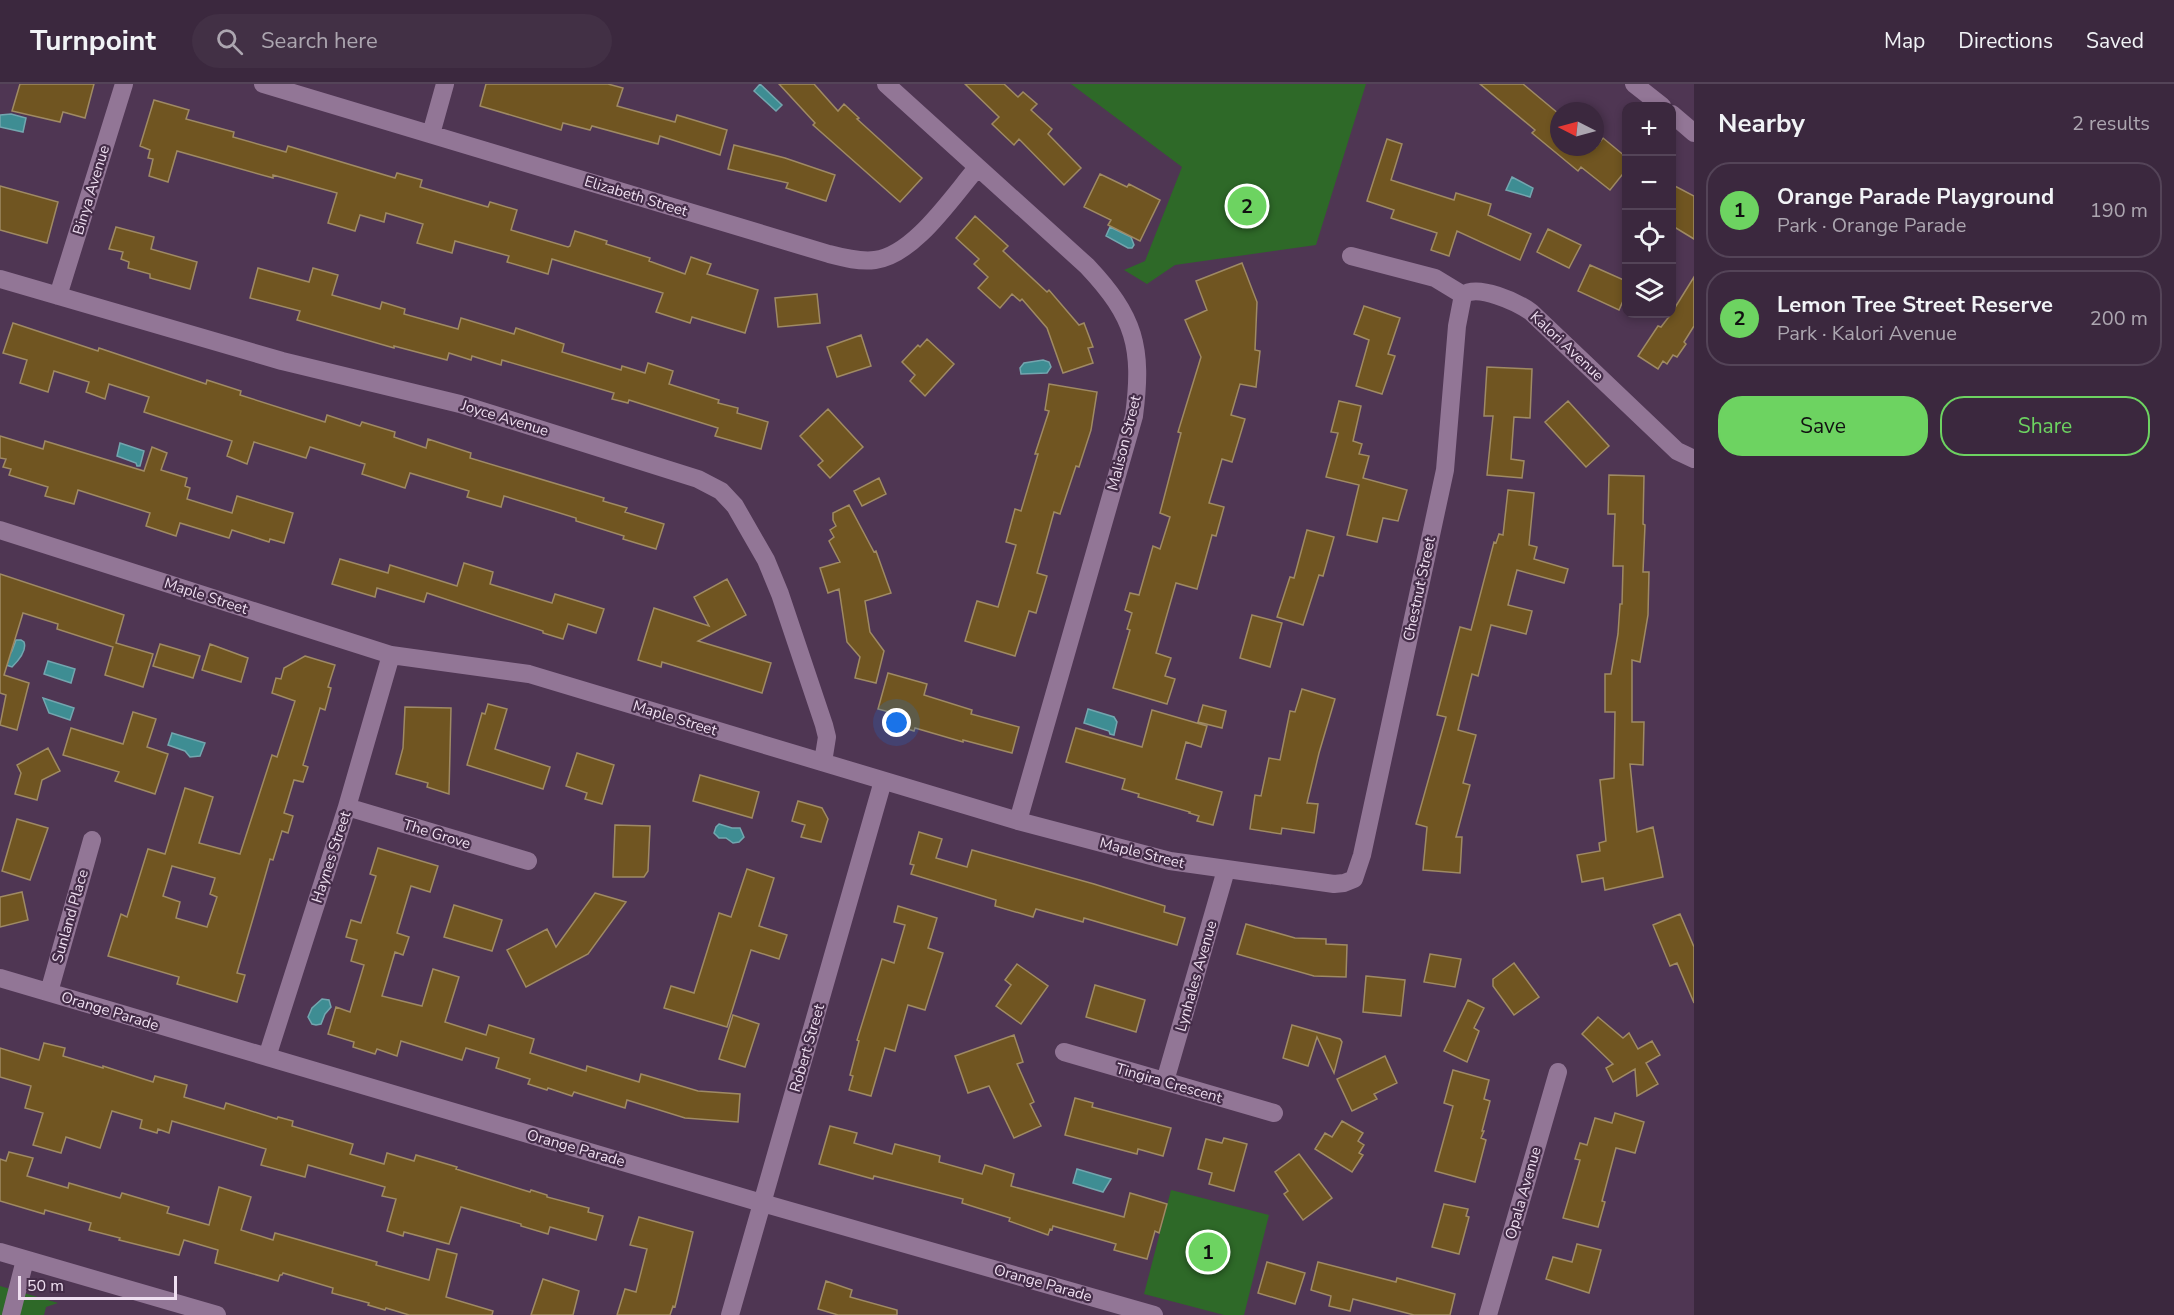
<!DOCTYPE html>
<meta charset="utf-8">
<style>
:root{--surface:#3b283e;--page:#423045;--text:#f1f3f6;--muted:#aca6b0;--line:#544458;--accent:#6dd361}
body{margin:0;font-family:"Nunito Sans",sans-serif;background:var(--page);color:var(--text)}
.controls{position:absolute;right:18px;top:18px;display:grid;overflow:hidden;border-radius:12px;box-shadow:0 3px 9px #0003}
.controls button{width:54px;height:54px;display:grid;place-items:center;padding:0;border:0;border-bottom:2px solid var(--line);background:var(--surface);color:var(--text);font:30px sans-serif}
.compass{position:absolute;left:1550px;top:18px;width:54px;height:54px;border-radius:50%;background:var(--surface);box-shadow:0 3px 9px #0003;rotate:276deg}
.scale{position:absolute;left:18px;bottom:15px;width:159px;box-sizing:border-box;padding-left:6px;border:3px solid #efdff1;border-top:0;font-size:16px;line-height:21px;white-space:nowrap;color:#efdff1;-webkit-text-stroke:4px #442c48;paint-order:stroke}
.you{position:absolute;left:897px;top:639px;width:21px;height:21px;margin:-15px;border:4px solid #fff;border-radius:50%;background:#1a73e8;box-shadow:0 0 0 9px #1a73e833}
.badge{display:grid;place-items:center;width:39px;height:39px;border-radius:50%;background:var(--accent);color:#111;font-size:20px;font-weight:700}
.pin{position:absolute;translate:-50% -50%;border:3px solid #fff;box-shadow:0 2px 6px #0006}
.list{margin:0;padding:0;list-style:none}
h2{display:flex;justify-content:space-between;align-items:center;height:78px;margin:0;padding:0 24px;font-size:26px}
h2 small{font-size:20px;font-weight:400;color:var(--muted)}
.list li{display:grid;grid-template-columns:39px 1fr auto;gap:18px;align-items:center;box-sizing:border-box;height:96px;margin:0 12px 12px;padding:0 12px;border:2px solid var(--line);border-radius:24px}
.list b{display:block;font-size:22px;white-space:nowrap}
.list p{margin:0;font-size:20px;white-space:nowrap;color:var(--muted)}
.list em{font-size:20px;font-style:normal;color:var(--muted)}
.actions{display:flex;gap:12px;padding:18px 24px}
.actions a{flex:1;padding:14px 0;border:2px solid var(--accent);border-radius:24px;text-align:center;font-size:21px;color:var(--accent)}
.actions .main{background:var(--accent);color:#111}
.icon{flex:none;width:33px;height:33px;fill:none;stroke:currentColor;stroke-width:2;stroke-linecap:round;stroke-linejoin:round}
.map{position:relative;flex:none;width:1694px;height:1231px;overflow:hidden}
header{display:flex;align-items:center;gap:36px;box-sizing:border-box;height:84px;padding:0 30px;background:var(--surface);border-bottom:2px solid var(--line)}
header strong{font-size:28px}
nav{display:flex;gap:33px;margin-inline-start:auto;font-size:21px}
.search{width:420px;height:54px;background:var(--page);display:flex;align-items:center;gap:15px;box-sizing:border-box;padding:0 21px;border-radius:33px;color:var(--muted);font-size:22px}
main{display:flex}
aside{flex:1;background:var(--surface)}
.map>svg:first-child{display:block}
.green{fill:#2e6928}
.water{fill:#3e8d93;stroke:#73a6af;stroke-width:1.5}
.building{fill:#705521;stroke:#9f8a64;stroke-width:1.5;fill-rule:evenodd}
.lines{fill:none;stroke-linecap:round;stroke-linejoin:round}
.minor{stroke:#927696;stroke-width:18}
.labels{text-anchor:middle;stroke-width:4.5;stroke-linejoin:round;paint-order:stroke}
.street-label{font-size:15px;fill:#efdff1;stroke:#442c48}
</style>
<header>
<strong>Turnpoint</strong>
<div class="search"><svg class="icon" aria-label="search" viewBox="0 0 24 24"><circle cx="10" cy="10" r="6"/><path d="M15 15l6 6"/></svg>Search here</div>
<nav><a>Map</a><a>Directions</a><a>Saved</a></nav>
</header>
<main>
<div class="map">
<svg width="1694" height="1231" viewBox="0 0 1694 1231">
<rect width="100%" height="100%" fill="#4f3653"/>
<!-- green -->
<path class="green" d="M1071,0H1366L1316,161L1175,181L1147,200L1124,186L1145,177L1182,83Z
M1171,1106L1269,1131L1244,1231H1224L1144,1210Z
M0,1202L58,1219L46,1223L44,1231H0Z"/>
<!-- water -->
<path class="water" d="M760,0L782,21L776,27L754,7Z
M11,30L26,34L23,48L0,43V31Z
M1512,93L1533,104L1530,113L1506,106Z
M1110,143L1131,153L1134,161L1132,164H1128L1106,152Z
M1043,276L1049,278L1051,283L1047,289L1021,290L1020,284L1024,279Z
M120,359L144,367L140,382H137L136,379L117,372Z
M16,556H21L24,558C27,566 18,577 12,583L3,580L12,567Z
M48,577L75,585L71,599L44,590Z
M43,614L74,624L70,636L49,629Z
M1088,625L1114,633L1117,638L1114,651L1110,650L1109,647L1084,639Z
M172,649L205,659L200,672L190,673L185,667L168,661Z
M719,740L732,744H740L744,753L739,758L733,759L726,754H719L714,749L716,743Z
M322,915L329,916L331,923L325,930L321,940L316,941L312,940L308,933L312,924Z
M1077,1085L1111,1095L1103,1108L1073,1099Z"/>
<!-- building -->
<path class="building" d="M20,0H94L85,34L63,28L60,38L12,27Z
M486,0H608L623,4L617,22L675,38L677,31L727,46L720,71L660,52L658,60L592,42L590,46L563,39L561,46L480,22Z
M779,0H814L838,27L844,20L859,34L857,35L922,94L900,118L813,41L815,39Z
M965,0H1004L1018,13L1023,8L1037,20L1031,26L1052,45L1048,50L1081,84L1064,101L1019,55L1014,61L992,40L999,33Z
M1480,0H1523L1559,30V63H1596L1603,54L1626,73V86L1610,106L1581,83L1578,87L1532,49L1535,46Z
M154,16L189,26L186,35L234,48L233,53L286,68L288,62L395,94L397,89L422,96L420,103L488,123L490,118L517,126L511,146L568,163L570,162L575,147L607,157L606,160L650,174L649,177L685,190L691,173L711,180L707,190L758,206L745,249L692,233L690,239L656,228L663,209L552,175L548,190L507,178L509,172L455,157L452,169L417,159L423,140L386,129L384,138L360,131L355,147L328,139L337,109L273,91V94L177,67L168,98L149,92L153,75L148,74L150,66L140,62Z
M1387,55L1402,60L1391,96L1454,116L1456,109L1491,120L1488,131L1531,150L1520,176L1457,147L1449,172L1431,166L1437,149L1391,134L1394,126L1367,117Z
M734,61L785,74L835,91L826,117L786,104L788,99L728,85Z
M1100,90L1127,103L1129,100L1160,116L1140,157L1108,141L1111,136L1084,123Z
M1671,100L1694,112V155L1671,141Z
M0,102L58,118L47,159L0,146Z
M975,132L1008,162L1003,167L1047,208L1049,206L1079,241L1084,239L1093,263L1088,264L1093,279L1063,289L1047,244L1022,215L1020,217L1012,210L1000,224L978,204L988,193L974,180L979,175L956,154Z
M116,143L154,153L151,165L197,178L190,205L150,194V190L128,184L129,178L121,175L123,168L109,165Z
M1548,145L1581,161L1569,184L1537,168Z
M1242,179L1257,218L1255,266L1260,267L1256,303L1240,300L1231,331L1245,335L1232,378L1222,375L1209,419L1224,423L1216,452L1212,451L1197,505L1176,499L1156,569L1171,574L1165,592L1175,595L1167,620L1113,604L1130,546L1127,545L1132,529L1125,526L1130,509L1139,511L1153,462L1160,465L1170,433L1160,429L1181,349L1178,348L1201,273L1185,236L1207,226L1196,197Z
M1590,181L1626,197V210L1619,226L1578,207Z
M258,184L309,198L313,184L338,191L332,211L380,225L382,218L405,225L404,230L458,245L461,234L514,250L516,244L564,260L562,268L621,286L622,282L645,289L648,279L673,287L669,300L719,316L718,319L738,324L737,329L768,338L761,365L715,352L718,344L629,316L628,319L612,315L614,309L502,276L501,281L472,272L471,276L449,269L447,276L394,262V264L297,236L300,227L250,214Z
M1694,193V242L1684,258L1686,260L1677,273L1673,271L1667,280L1663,277L1658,285L1638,272L1658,242L1661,243L1671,230Z
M817,210L820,239L778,243L775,214Z
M1364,222L1400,234L1388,270L1395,272L1382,310L1356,302L1369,256L1354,250Z
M13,239L98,267L99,264L206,300L207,296L241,307L240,311L325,338L327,331L360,342L362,338L395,348L394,353L426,364L428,355L471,369L470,374L604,414L603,417L627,424L625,428L664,440L656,465L623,455L624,452L576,437V434L504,412L501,423L467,413L469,407L410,389L405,404L362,390L365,380L310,363L306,374L254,358L247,380L227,372L232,357L144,328L149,313L109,300L105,315L86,308L89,298L54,287L48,308L20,299L27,276L3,269Z
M861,251L871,282L837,293L827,263Z
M927,255L954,280L925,312L910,297L915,291L902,278L918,261L920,263Z
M1487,283L1532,285L1530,334L1514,333L1511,375L1524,377L1522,394L1487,391L1493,332H1484Z
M1049,300L1097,308L1091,346L1079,383L1076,382L1060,430L1054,428L1037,489L1047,492L1036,529L1029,527L1015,572L965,557L977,517L998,523L1016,461L1006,458L1015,425L1021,427L1038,370H1035L1049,327L1045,326Z
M1339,317L1361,322L1353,357L1362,360L1359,370L1369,372L1363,394L1407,406L1398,437L1383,434L1377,458L1347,451L1359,401L1326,393L1338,349L1331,348Z
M1568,317L1609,362L1586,383L1545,338Z
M828,325L863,363L830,394L818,381L823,377L800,352Z
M0,352L43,365L45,357L144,387L152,363L167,369L161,386L187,394L185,402L190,404L187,415L232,429L237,412L293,429L284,459L270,455L269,458L232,446L229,454L180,439L176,452L146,442L150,429L78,406L74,420L45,412L48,403L9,391L11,385L3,383L6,375L0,374Z
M1609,391L1644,392L1643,440L1645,441L1643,488H1649L1648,531L1640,578L1632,576V638H1644L1643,681L1630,680L1637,748L1653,743L1663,793L1605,806L1603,794L1582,798L1577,771L1600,767L1599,759L1606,757L1600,696L1614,694L1615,628H1605V590H1611L1618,550L1620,520H1622L1623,482H1613L1615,430H1608Z
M879,394L886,410L862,422L854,407Z
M1508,406L1534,409L1529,461L1537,463L1534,475L1568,485L1564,499L1517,486L1508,521L1532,527L1526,550L1491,541L1478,592L1472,590L1458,646L1476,651L1463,699L1470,701L1456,753H1462L1460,789L1423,786L1427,743L1416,740L1446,633L1437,631L1460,543L1471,546L1494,458L1496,459L1499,450L1503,451Z
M849,421L874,468L876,467L891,509L865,517L870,548L884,567L876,599L855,594L860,573L847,558L839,505L828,509L820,484L840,478L829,457L834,453L830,446L836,442L833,436V429Z
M1307,446L1334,453L1323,492L1319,491L1303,541L1277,533L1290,493L1294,494Z
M340,475L388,489L390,481L457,502L464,479L493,488L490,500L552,519L555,510L604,525L596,549L568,540L563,555L543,549V547L427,509L424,518L377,504L375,513L332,500Z
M0,490L124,531L116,559L153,570L143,603L105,591L113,563L57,545L58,540L23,529L4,591L29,599L17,646L0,641L6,611L0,609Z
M727,495L746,531L698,557L771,579L762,609L662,578L661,583L638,576L654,524L709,542L694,513Z
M1252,531L1282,539L1270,583L1240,574Z
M160,560L200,572L193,594L153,582Z
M210,560L248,574L241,598L202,586Z
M305,572L335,581L328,603L331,604L325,626L320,624L303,681L308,683L303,698L294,696L284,729L293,732L288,749L282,747L273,776L270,775L254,831L237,889L245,891L237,918L177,900L179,893L108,872L121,830L127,833L148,765L165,770L185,704L213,713L199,759L240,770L272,671L277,673L295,617L272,609L276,594L281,595L284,584ZM172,782L215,794L210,810L217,813L207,843L176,834L180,818L163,812Z
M888,589L927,600L924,611L972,626L971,630L1019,643L1012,669L963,656V658L915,644L914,647L894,641L897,630L878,625Z
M1302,605L1335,615L1319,669L1307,719L1318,720L1314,749L1282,744L1281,750L1250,745L1255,711L1261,712L1269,674L1280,676L1290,627L1295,628Z
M488,620L507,625L495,665L550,683L543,705L467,681L482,629L485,630Z
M1203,621L1226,627L1222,644L1198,638Z
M405,623L451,624L449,710L427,703L428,699L396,690L403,664Z
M1152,626L1207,642L1201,663L1186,658L1176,695L1222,708L1213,741L1197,737L1199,732L1189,729L1190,728L1138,713L1139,710L1122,705L1125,695L1066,678L1076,644L1142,663Z
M133,628L156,635L147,663L168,670L155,710L115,697L119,688L63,671L71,644L123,660Z
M48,664L60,687L42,696L37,716L15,710L21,689L17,681Z
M577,669L614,681L602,720L585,715L587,709L566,702Z
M700,691L759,708L752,734L693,717Z
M798,717L822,724L828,735L821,758L801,753L805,741L792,737Z
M17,735L48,744L30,796L2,787Z
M615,741L650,742L648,787L644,793H613Z
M919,748L942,755L936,774L967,783L972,766L1094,800L1165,822L1164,828L1185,834L1177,861L1084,834L1083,838L1036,825L1033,833L995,822L996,816L911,790L914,781L910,780Z
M378,764L438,782L430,808L411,802L397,849L409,853L403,871L395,868L382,912L422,922L433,885L459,893L445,938L486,951L489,941L534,955L530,969L586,987L587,982L639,998L641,990L698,1007L740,1010L738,1038L685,1034L627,1016L625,1024L574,1008L572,1012L548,1004L547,1006L528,1000L530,995L496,984L499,974L466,964L462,976L401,957L397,972L377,965L375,970L353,963L354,958L328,950L336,923L350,928L364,881L351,877L357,856L346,853L351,836L361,839L376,792L370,790Z
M747,785L774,794L759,842L787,851L779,875L751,866L727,943L664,924L671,902L694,909L719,829L731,833Z
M22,808L28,836L0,843V813Z
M595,809L626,818L588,870L526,903L507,866L547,845L556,863Z
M454,821L502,836L492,867L444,853Z
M898,822L937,834L928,864L943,869L925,926L908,921L895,967L885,964L871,1012L849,1006L853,992L850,991L859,957L857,956L882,875L894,879L905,841L894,838Z
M1680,830L1694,863V919L1677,879L1670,882L1653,841Z
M1246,840L1295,854L1326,855V860L1347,861L1346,893L1314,892L1237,870Z
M1430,870L1461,875L1455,903L1424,898Z
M1514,879L1539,913L1514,931L1493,902V895Z
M1017,880L1048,902L1021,940L996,922L1011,901L1005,896Z
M1366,892L1405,896L1401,932L1363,928Z
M1095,901L1145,916L1136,948L1086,933Z
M1468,916L1484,924L1474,944L1479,947L1467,978L1444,967Z
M733,931L759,940L745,983L719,975Z
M1598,933L1623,954L1629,949L1638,965L1652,957L1660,971L1646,979L1658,1000L1637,1012L1635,985L1613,998L1606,984L1613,980L1582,950Z
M1292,941L1340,955L1342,958L1334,989L1317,953L1308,982L1283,974Z
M1014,951L1023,978L1017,980L1034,1018L1030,1020L1041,1042L1014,1054L989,1002L968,1009L955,972Z
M44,959L65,964L63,972L103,984V982L153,998L155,992L187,1001L184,1013L224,1025L226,1019L277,1035L278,1033L293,1037L292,1042L353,1060L350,1070L384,1080L387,1069L414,1077L416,1071L457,1083L456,1085L488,1095L530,1108L531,1106L547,1111V1113L589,1124L588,1128L603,1132L596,1156L550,1143L548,1150L521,1142V1140L461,1123L449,1160L404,1148L403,1152L387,1147L396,1115L382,1112L385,1103L308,1081L305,1093L261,1081L266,1065L172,1037L169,1049L158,1045L157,1049L140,1044L142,1036L112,1027L100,1064L66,1053L61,1069L33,1061L43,1029L25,1024L31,1002L0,993V964L39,976Z
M1385,972L1397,999L1374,1010L1377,1015L1352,1027L1337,995Z
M1453,986L1489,996L1484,1015L1490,1017L1482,1047H1484L1481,1054L1486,1056L1475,1098L1435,1087L1453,1022L1444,1019Z
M1075,1014L1093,1019L1092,1023L1171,1044L1163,1072L1138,1065L1137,1070L1065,1051Z
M1615,1029L1644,1038L1635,1069L1616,1064L1602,1117L1605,1118L1598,1143L1563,1134L1580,1076L1575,1075L1580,1059L1587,1061L1595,1034L1612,1039Z
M1342,1037L1363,1049L1358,1057L1364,1061L1359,1069L1363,1071L1352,1088L1315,1065L1325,1049L1332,1053Z
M830,1042L857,1049L854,1059L892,1070L895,1060L940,1072L939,1078L982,1090L985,1081L1014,1090L1011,1102L1124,1133L1130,1109L1167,1120L1159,1149L1155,1147L1147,1175L1114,1166L1116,1160L1053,1142L1052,1146L1050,1145L1048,1151L1009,1137L1010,1134L962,1119L963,1115L874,1092L873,1095L819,1080Z
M1224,1054L1247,1060L1234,1107L1209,1100L1212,1089L1198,1085L1206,1055L1222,1059Z
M9,1068L33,1074L27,1092L68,1104L69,1099L120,1114L122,1109L169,1123L167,1129L209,1141L219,1103L251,1113L241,1146L273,1156L275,1149L377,1178L376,1181L429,1196L437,1165L457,1170L446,1213L493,1227L492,1231H409L386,1224L385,1226L368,1221L369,1219L332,1209L333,1204L283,1189L282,1191H280L278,1197L215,1179L218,1166L184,1156L179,1171L119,1156L120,1154L89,1146L91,1139L45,1126L44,1130L0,1117V1075L6,1077Z
M1299,1070L1332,1114L1303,1136L1284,1110L1288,1107L1275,1088Z
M1444,1120L1468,1125L1466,1132L1469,1133L1459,1170L1432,1163Z
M639,1133L693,1148L675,1223L673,1222L670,1231H617L625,1205L636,1208L647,1165L630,1161Z
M1577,1160L1601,1166L1589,1209L1546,1195L1553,1173L1572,1178Z
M1267,1178L1305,1189L1295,1220L1258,1209Z
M1318,1178L1396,1198L1397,1194L1455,1210L1450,1231H1414L1353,1215L1350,1227L1329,1222L1331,1212L1311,1206Z
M543,1195L579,1207L573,1231H531Z
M826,1197L852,1206L850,1213L897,1226V1231H838L818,1225Z"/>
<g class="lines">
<!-- minor -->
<path class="minor" d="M263,0L829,170C844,174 860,178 875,176C914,171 952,113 977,84
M886,0L1087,182C1135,233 1143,263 1134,332L1018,737
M1634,0L1662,22
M1672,30L1694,49
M431,50L445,0
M1351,172L1435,194L1463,211
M0,195L282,277L460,320L698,395L721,407L735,422L766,476L780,510L824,641L827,653L823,678
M1463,211C1478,200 1517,218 1531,228L1677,367L1694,375
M58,212L124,0
M0,446L391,571L529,590L1018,737L1170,777L1334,800L1344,799L1354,795L1362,771L1445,386L1457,242L1463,211
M347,723L528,777
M0,894L762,1119L1154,1231
M49,908L92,756
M1064,968L1274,1029
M267,973L347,723L391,571
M1165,997L1226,786
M0,1168L217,1231
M11,1231L25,1176
M730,1231L883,697
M1488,1231L1558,988"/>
</g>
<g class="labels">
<!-- street labels -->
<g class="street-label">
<text transform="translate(91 106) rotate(-73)" y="5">Binya Avenue</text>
<text transform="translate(636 112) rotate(17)" y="5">Elizabeth Street</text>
<text transform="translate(1567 262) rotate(43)" y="5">Kalori Avenue</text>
<text transform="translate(505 334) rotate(17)" y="5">Joyce Avenue</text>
<text transform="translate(1124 359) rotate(-76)" y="5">Malison Street</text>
<text transform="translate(1419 505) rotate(-78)" y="5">Chestnut Street</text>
<text transform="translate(206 512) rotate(18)" y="5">Maple Street</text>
<text transform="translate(675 634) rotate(17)" y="5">Maple Street</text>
<text transform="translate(437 750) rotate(17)" y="5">The Grove</text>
<text transform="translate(1142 769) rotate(14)" y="5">Maple Street</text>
<text transform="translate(331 773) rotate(-72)" y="5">Haynes Street</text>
<text transform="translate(70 832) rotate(-74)" y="5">Sunland Place</text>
<text transform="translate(1196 892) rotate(-74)" y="5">Lynhales Avenue</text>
<text transform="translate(110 927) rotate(17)" y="5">Orange Parade</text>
<text transform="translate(807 964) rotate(-74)" y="5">Robert Street</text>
<text transform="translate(1169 999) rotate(16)" y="5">Tingira Crescent</text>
<text transform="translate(576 1064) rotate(16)" y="5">Orange Parade</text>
<text transform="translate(1523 1109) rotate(-74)" y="5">Opala Avenue</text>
<text transform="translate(1043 1199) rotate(16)" y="5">Orange Parade</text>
</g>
</g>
</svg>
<div class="controls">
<button>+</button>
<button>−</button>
<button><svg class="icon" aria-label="locate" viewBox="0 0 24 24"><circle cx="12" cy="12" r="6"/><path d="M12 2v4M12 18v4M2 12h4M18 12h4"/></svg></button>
<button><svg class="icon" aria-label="layers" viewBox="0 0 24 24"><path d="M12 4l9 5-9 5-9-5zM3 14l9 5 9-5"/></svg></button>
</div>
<svg class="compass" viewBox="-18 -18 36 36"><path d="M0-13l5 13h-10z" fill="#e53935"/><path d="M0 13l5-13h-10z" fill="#aca6b0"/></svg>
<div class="scale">50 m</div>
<div class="you"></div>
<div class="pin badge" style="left:1208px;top:1168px">1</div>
<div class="pin badge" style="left:1247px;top:122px">2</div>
</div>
<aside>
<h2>Nearby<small>2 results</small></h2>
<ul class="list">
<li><span class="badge">1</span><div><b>Orange Parade Playground</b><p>Park · Orange Parade</p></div><em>190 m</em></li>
<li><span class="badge">2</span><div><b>Lemon Tree Street Reserve</b><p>Park · Kalori Avenue</p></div><em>200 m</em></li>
</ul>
<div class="actions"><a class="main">Save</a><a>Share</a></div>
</aside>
</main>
